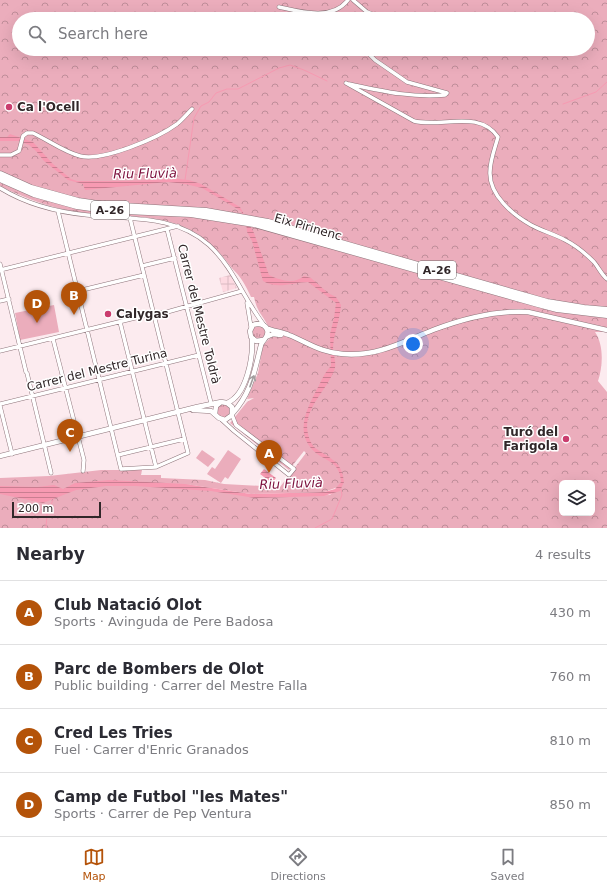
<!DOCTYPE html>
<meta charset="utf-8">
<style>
:root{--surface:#fff;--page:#f7f7f7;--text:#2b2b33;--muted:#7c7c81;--line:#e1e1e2;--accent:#b45309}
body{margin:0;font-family:"DejaVu Sans",sans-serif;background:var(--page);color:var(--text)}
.controls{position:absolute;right:12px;bottom:12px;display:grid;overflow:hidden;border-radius:6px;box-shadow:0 4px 16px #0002}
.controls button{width:36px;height:36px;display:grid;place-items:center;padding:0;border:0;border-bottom:1px solid var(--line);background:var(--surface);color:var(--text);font:20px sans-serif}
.scale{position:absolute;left:12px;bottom:10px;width:89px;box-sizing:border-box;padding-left:4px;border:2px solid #312729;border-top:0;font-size:11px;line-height:14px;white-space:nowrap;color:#312729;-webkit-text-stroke:3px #fff;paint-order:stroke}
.you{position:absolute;left:413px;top:344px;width:14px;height:14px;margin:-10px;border:3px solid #fff;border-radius:50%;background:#1a73e8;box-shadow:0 0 0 6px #1a73e833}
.badge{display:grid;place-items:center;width:26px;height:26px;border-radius:50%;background:var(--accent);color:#fff;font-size:13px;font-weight:700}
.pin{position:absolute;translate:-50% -33px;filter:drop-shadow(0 1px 2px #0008)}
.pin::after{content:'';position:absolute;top:21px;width:14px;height:12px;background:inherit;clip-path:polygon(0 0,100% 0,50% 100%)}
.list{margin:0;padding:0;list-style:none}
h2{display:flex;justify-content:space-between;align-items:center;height:52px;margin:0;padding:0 16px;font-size:17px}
h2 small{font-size:13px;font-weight:400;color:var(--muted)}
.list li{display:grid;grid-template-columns:26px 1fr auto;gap:12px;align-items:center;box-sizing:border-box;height:64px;padding:0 16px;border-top:1px solid var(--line)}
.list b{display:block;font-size:15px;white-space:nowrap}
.list p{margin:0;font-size:13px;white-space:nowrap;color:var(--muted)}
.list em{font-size:13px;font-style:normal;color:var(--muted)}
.icon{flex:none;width:22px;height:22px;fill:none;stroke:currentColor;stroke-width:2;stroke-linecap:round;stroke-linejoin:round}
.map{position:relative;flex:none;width:607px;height:528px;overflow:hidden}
.search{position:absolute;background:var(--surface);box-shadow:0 4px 16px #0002;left:12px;right:12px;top:12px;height:44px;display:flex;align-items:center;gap:10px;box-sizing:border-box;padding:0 14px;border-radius:22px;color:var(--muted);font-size:15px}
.sheet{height:308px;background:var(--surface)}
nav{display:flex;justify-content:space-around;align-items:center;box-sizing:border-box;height:56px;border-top:1px solid var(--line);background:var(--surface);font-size:11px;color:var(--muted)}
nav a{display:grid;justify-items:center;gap:2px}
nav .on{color:var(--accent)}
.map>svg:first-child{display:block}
.industrial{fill:url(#industrial-grid)}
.grass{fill:url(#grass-tufts)}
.forest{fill:url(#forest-crowns);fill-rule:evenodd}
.pitch{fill:#ebadbc}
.water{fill:url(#water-rules)}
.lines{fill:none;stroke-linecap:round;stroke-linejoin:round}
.stream{stroke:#f79ab2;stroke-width:1}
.street-casing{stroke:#8e757b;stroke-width:4.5}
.secondary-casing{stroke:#8e757b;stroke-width:5.5}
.highway-casing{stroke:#8e757b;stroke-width:7}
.street{stroke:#fff;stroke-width:3.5}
.secondary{stroke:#fff;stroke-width:4.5}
.highway{stroke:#fff;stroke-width:6}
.oneway{stroke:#a29e9f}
.poi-dot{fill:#ca3d6e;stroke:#fff;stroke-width:1.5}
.labels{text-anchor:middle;stroke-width:3;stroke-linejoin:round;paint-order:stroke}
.shield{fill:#fff;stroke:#6f6869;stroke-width:1}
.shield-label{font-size:11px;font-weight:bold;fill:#312729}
.poi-label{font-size:12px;font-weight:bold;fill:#312729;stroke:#fff;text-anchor:start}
.street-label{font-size:12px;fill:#312729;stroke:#fff}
.water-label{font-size:13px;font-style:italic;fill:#7d103d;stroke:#fff}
</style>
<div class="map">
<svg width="607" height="528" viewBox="0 0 607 528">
<defs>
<pattern id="industrial-grid" width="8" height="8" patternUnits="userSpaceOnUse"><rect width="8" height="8" fill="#fdd9e1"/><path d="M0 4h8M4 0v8" fill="none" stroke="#d9bac1"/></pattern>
<pattern id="grass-tufts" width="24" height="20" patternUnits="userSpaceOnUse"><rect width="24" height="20" fill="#ebadbc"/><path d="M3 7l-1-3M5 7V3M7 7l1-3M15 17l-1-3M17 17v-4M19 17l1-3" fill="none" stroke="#bf8d99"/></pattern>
<pattern id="forest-crowns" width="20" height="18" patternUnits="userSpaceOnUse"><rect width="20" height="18" fill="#ebadbc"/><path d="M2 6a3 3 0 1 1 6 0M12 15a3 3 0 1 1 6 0" fill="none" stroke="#bf8d99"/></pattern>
<pattern id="water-rules" width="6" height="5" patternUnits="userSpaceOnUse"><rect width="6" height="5" fill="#f79ab2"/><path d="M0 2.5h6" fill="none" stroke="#c97e91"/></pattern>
</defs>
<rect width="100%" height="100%" fill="#fcebef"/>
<!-- industrial -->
<path class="industrial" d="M230,275L237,288L223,292L219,278Z"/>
<!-- grass -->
<path class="grass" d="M252 332a7 7 0 1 1 14 0a7 7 0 1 1-14 0Z
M217 411a7 7 0 1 1 14 0a7 7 0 1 1-14 0Z"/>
<!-- forest -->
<path class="forest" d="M0,0H607V332H595C604,345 603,366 598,381L607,392V528H0V478L49,476L101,470H142L141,475H161V478L205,480L224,484L280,487L306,453L304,451L289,470L230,423L247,402L254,398L247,399L258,373L263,345L270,338C270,335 270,329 268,326C262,314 257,312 254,297H251C248,291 244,282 239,276C237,273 233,270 231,267C187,206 142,221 78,212C50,208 25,198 0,186ZM19,19H588V49H19ZM562,483H592V513H562ZM185,484L251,494L324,492L338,487L330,495L259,497Z"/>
<!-- pitch -->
<path class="pitch" d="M54,305L59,332L20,340L15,313Z
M202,450L215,459L208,467L196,458Z
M228,450L241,459L228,479L225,477L221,483L207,474L212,467L215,469Z"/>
<!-- water -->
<path class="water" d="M10,134L33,142L53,164L71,179L77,181H123L178,179L189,180L201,184L240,207L254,233L269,275C279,280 294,285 304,276L311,278L328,293L336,297L341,305C340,321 333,334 333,350C334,355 336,363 335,368C326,395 294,414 313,446C327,458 342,459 344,482L340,491L324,496L255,498L211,491L135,486H106L76,490L43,503L0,494V486L37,487L54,485L63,489L75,483L109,480L185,484L251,494L324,492L335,489L341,482C340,458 321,462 310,447C296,428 308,407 317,389C322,380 324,373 331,366L330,334L334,318L336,303L308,282C294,282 277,290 263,281L252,241L247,232L246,221L241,211L202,188L185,184L168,182L85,190L83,184L68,180L44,161L36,151L29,145L19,141H0V137H7Z
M264,469L276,478L272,483L260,474Z"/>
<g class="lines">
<!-- stream -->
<path class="stream" d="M563,104L596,92L607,82
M185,180L194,118L201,106L209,102L216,93L227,89H238L279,68L290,65L304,70L327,81
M46,528L47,514L53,500
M315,528L332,519L342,495L341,489"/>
<defs>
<path id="street" d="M353,0L367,12L385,19
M279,7C301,12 332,21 348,0
M346,83L414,121C441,128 479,109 498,137C495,148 490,160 490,172C489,195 513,215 531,225C542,231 554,234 565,240C575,245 586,254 594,262C599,268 601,274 607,279
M349,84C382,91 412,98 445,95L447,93L407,82L375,60L370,55V49
M0,155H11L19,151L23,136L27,133H33C48,140 64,152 80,156C102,162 158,138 177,124C182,120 187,114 192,109
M0,188C26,204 57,212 87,215C129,220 174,214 209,245C233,267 244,299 264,325
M58,211L121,469L156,467L188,453L130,218
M167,229L211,403
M0,264L26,372
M142,266L175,258
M0,270L178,226
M78,291L144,275
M0,301L9,299
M247,303L251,327
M120,322L156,467
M53,339L84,460L83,471
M0,351L143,316L167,312L242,291
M27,373L51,473
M0,404L199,355
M0,406L12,454
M222,420L234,431L289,475L294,469L236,425L232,415
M118,455L184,439"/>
<path id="secondary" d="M266,328C273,331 282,332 289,335C309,343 319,352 343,354C376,357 403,342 433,330C462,319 496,310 528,312L607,330
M266,337L273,334L281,335
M227,403C247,395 253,357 252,339
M193,410L211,411L219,418L225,420L232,415V407L227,403L221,402L216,406L215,414
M232,414C252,392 254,372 261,345C262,341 266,339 267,335C270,326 260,322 253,325L250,331L251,337L256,341L263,340
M0,456L197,407L221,402"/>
<path id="highway" d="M0,174L31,188L78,201L105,205L206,211L268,222L547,302L584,308L607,310
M0,179L34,194L77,206L105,210L191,214L254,224L538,304L557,309L607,315"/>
</defs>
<!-- street casing -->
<use href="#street" class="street-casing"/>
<!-- secondary casing -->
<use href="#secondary" class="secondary-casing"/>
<!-- highway casing -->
<use href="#highway" class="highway-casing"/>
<!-- street -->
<use href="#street" class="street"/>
<!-- secondary -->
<use href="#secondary" class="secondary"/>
<!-- highway -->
<use href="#highway" class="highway"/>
</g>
<!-- one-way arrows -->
<defs><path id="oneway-shaft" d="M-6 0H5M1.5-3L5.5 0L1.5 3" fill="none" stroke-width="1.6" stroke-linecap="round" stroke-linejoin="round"/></defs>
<use class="oneway" href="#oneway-shaft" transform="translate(252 381) rotate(-70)"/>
<!-- markers -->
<g class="poi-dot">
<circle cx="9" cy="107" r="4"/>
<circle cx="108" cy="314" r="4"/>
<circle cx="566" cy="439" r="4"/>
</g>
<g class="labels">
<!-- shield labels -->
<g class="shield">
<rect x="91" y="201" width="38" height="18" rx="3"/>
<rect x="418" y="261" width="38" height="18" rx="3"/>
</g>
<g class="shield-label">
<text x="110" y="214">A-26</text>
<text x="437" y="274">A-26</text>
</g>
<!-- poi labels -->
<g class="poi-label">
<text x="17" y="111">Ca l'Ocell</text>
<text x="116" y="318">Calygas</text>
<text x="558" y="436" text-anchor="end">Turó del<tspan x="558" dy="14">Farigola</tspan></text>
</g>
<!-- street labels -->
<g class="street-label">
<text transform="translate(308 227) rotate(16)" y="4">Eix Pirinenc</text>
<text transform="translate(199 314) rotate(76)" y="4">Carrer del Mestre Toldrà</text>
<text transform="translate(97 370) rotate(-14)" y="4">Carrer del Mestre Turina</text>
</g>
<!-- water labels -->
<g class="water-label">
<text transform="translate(145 173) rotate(-1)" y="5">Riu Fluvià</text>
<text transform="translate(291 483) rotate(-2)" y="5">Riu Fluvià</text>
</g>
</g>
</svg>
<div class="controls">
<button><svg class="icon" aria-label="layers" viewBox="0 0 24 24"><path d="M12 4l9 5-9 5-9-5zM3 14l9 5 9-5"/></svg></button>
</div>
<div class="scale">200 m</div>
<div class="you"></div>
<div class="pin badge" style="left:269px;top:473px">A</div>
<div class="pin badge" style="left:74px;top:315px">B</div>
<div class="pin badge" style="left:70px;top:452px">C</div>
<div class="pin badge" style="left:37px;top:323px">D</div>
<div class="search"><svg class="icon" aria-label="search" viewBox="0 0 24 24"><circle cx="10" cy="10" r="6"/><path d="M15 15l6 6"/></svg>Search here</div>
</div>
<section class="sheet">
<h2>Nearby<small>4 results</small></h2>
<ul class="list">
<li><span class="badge">A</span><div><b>Club Natació Olot</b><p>Sports · Avinguda de Pere Badosa</p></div><em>430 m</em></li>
<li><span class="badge">B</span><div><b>Parc de Bombers de Olot</b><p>Public building · Carrer del Mestre Falla</p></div><em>760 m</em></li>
<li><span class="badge">C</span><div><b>Cred Les Tries</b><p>Fuel · Carrer d'Enric Granados</p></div><em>810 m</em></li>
<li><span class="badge">D</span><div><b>Camp de Futbol &quot;les Mates&quot;</b><p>Sports · Carrer de Pep Ventura</p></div><em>850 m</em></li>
</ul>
</section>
<nav>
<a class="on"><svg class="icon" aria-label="map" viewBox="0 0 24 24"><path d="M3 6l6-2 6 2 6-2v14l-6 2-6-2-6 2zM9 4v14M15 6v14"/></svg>Map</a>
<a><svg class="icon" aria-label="directions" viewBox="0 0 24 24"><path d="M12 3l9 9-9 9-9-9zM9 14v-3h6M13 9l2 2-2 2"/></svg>Directions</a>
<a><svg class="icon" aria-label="saved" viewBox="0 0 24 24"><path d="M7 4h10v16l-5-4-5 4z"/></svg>Saved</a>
</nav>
